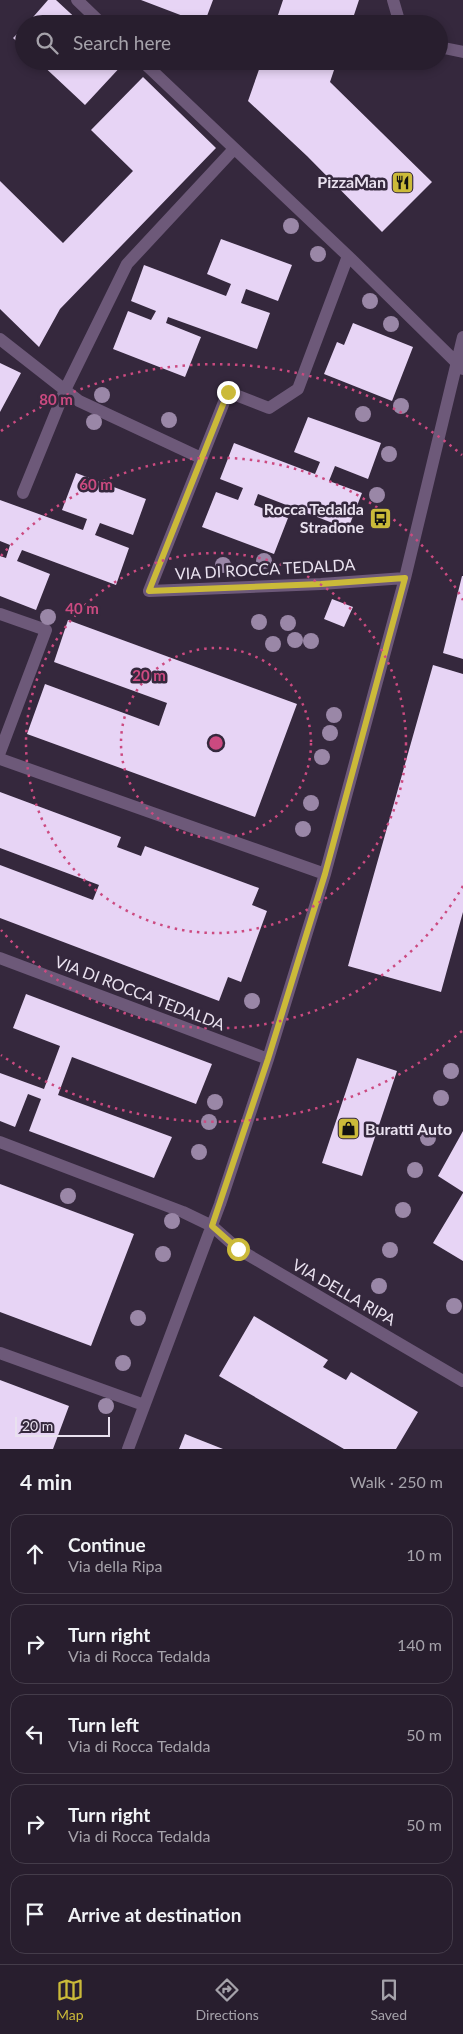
<!DOCTYPE html>
<meta charset="utf-8">
<style>
:root{--surface:#281e2e;--page:#342b3a;--text:#f1f3f6;--muted:#a5a2aa;--line:#443c4a;--accent:#cbba39}
body{margin:0;font-family:Lato,sans-serif;background:var(--page);color:var(--text)}
.scale{position:absolute;left:15px;bottom:12px;width:95px;box-sizing:border-box;padding-left:5px;border:2px solid #e9e1ef;border-top:0;font-size:14px;line-height:18px;white-space:nowrap;color:#e9e1ef;-webkit-text-stroke:4px #35283d;paint-order:stroke}
.stop{position:absolute;width:15px;height:15px;margin:-11px;border:4px solid #cbba39;border-radius:50%;background:#fff}
.stop.end{background:#cbba39;border-color:#fff;box-shadow:0 1px 5px #0008}
.list{margin:0;padding:0;list-style:none}
h2{display:flex;justify-content:space-between;align-items:center;height:65px;margin:0;padding:0 20px;font-size:21px}
h2 small{font-size:16px;font-weight:400;color:var(--muted)}
.list li{display:grid;grid-template-columns:32px 1fr auto;gap:15px;align-items:center;box-sizing:border-box;height:80px;margin:0 10px 10px;padding:0 10px;border:1px solid var(--line);border-radius:15px}
.list b{display:block;font-size:19px;white-space:nowrap}
.list p{margin:0;font-size:16px;white-space:nowrap;color:var(--muted)}
.list em{font-size:16px;font-style:normal;color:var(--muted)}
.icon{flex:none;width:28px;height:28px;fill:none;stroke:currentColor;stroke-width:2;stroke-linecap:round;stroke-linejoin:round}
.map{position:relative;flex:none;width:463px;height:1449px;overflow:hidden}
.search{position:absolute;background:var(--surface);box-shadow:0 2px 8px #0003;left:15px;right:15px;top:15px;height:55px;display:flex;align-items:center;gap:12px;box-sizing:border-box;padding:0 18px;border-radius:28px;color:var(--muted);font-size:19px}
.sheet{height:515px;background:var(--surface)}
nav{display:flex;justify-content:space-around;align-items:center;box-sizing:border-box;height:70px;border-top:1px solid var(--line);background:var(--surface);font-size:14px;color:var(--muted)}
nav a{display:grid;justify-items:center;gap:2px}
nav .on{color:var(--accent)}
.map>svg:first-child{display:block}
.building{fill:#e7d4f5}
.lines{fill:none;stroke-linecap:round;stroke-linejoin:round}
.minor{stroke:#6d5979;stroke-width:12}
.tree{fill:#9a87a7}
.route{stroke:#cbba39;stroke-width:6}
.ring{fill:none;stroke:#cc4a80;stroke-width:2.5;stroke-dasharray:2.5 5}
.labels{text-anchor:middle;stroke-width:5;stroke-linejoin:round;paint-order:stroke}
.poi-label{font-size:16px;font-weight:bold;fill:#e9e1ef;stroke:#35283d;text-anchor:end}
.street-label{font-size:16px;fill:#e9e1ef;stroke:#35283d}
.centre{fill:#cc4a80;stroke:#35283d;stroke-width:2.5}
.ring-label{font-size:15px;text-anchor:middle;font-weight:bold;fill:#cc4a80;stroke:#35283d;stroke-width:5;stroke-linejoin:round;paint-order:stroke}
</style>
<div class="map">
<svg width="463" height="1449" viewBox="0 0 463 1449">
<rect width="100%" height="100%" fill="#35283d"/>
<!-- building -->
<path class="building" d="M48,0H56L82,24H27Z
M141,0H213L204,24Z
M283,0H359L351,24H275Z
M24,27V48L13,38Z
M38,61H122L124,63L85,105Z
M262,61H337L330,82L432,182L382,232L307,156L248,101Z
M143,77L216,148L60,309L39,347L0,309V181L63,243L133,171L91,130Z
M221,239L292,265L278,301L246,289L241,303L270,313L257,349L168,317L166,323L201,337L185,377L113,349L128,311L151,320L156,311L131,301L144,265L226,296L231,284L207,274Z
M353,323L413,347L392,401L324,374L337,342L344,345Z
M0,363L21,373L0,412Z
M308,417L381,443L368,479L335,466L329,481L362,493L348,529L258,494L254,505L288,518L274,554L202,527L216,492L238,500L243,488L220,479L234,443L315,474L320,462L294,452Z
M76,473L146,499L133,535L100,523L95,535L129,548L116,585L22,550L17,561L50,574L36,610L0,596V556L6,558L10,545L0,541V500L83,530L87,519L62,510Z
M462,576H463V659L443,653Z
M332,599L353,607L344,627L324,619Z
M68,620L297,704L255,817L27,734L45,684L159,726L167,703L54,662Z
M433,665L463,674V912L441,992L348,966Z
M0,792L121,837L117,847L141,856L145,846L259,888L252,905L267,911L241,982L228,977L219,1001L0,918V865L93,900L99,885L0,848Z
M26,994L212,1064L196,1104L72,1057L58,1095L172,1137L154,1178L29,1131L41,1099L28,1094L15,1127L0,1121V1073L44,1089L60,1046L13,1028Z
M357,1058L397,1071L362,1176L322,1163Z
M463,1131V1192L438,1176Z
M0,1184L134,1234L91,1346L0,1312Z
M463,1193V1261L433,1243Z
M254,1316L328,1360L323,1367L346,1380L351,1372L418,1412L396,1449H344L219,1376Z
M0,1380L69,1406L53,1449H0Z
M185,1434L223,1449H179Z"/>
<g class="lines">
<!-- minor -->
<path class="minor" d="M77,0L102,24
M393,0L400,24
M439,47L463,52
M142,61L348,256L463,369
M348,256L298,389L269,408L228,392L149,591L321,584L405,578
M0,339L79,401L201,458
M23,493L65,390L127,264L234,149
M0,614L46,630L0,752
M0,759L325,874
M0,958L268,1059
M0,1142L183,1212L212,1226L238,1249L463,1381
M0,1353L144,1405
M128,1449L220,1204L268,1059L325,874L405,578L463,337"/>
</g>
<!-- trees -->
<g class="tree">
<circle cx="291" cy="226" r="8"/>
<circle cx="318" cy="254" r="8"/>
<circle cx="370" cy="301" r="8"/>
<circle cx="391" cy="324" r="8"/>
<circle cx="102" cy="395" r="8"/>
<circle cx="401" cy="406" r="8"/>
<circle cx="363" cy="414" r="8"/>
<circle cx="169" cy="420" r="8"/>
<circle cx="94" cy="422" r="8"/>
<circle cx="389" cy="454" r="8"/>
<circle cx="377" cy="495" r="8"/>
<circle cx="264" cy="561" r="8"/>
<circle cx="223" cy="565" r="8"/>
<circle cx="48" cy="617" r="8"/>
<circle cx="259" cy="622" r="8"/>
<circle cx="288" cy="623" r="8"/>
<circle cx="295" cy="640" r="8"/>
<circle cx="311" cy="641" r="8"/>
<circle cx="273" cy="644" r="8"/>
<circle cx="334" cy="715" r="8"/>
<circle cx="330" cy="733" r="8"/>
<circle cx="322" cy="757" r="8"/>
<circle cx="311" cy="803" r="8"/>
<circle cx="303" cy="829" r="8"/>
<circle cx="252" cy="1001" r="8"/>
<circle cx="451" cy="1071" r="8"/>
<circle cx="441" cy="1098" r="8"/>
<circle cx="215" cy="1102" r="8"/>
<circle cx="209" cy="1122" r="8"/>
<circle cx="428" cy="1138" r="8"/>
<circle cx="199" cy="1152" r="8"/>
<circle cx="415" cy="1170" r="8"/>
<circle cx="68" cy="1196" r="8"/>
<circle cx="403" cy="1210" r="8"/>
<circle cx="172" cy="1221" r="8"/>
<circle cx="390" cy="1250" r="8"/>
<circle cx="163" cy="1254" r="8"/>
<circle cx="379" cy="1286" r="8"/>
<circle cx="454" cy="1306" r="8"/>
<circle cx="138" cy="1318" r="8"/>
<circle cx="123" cy="1363" r="8"/>
<circle cx="106" cy="1406" r="8"/>
</g>
<g class="lines">
<!-- route -->
<path class="route" d="M228,392L149,591L321,584L405,578L325,874L268,1059L212,1226L238,1249"/>
</g>
<!-- distance rings -->
<g class="ring">
<circle cx="216" cy="743" r="95"/>
<circle cx="216" cy="743" r="190"/>
<path d="M463 886A285 285 0 0 1 1 930M1 556A285 285 0 0 1 463 600"/>
<path d="M462 1031A379 379 0 0 1 1 1055M1 431A379 379 0 0 1 462 455"/>
</g>
<!-- icons -->
<defs>
<symbol id="restaurant-square" viewBox="-11 -11 22 22"><rect x="-9" y="-9" width="18" height="18" rx="4" fill="#cbba39" stroke="#35283d"/><path d="M-5-6h1v4h1v-4h1v4h1v-4h1v5L-1.5 .5V6h-2V.5L-5-1ZM5-6V6H3V1.5H1.5Q1.5-4 5-6Z" fill="#111"/></symbol>
<symbol id="bus-square" viewBox="-11 -11 22 22"><rect x="-9" y="-9" width="18" height="18" rx="4" fill="#cbba39" stroke="#35283d"/><path d="M-5-6H5V4H4V6H2V4H-2V6H-4V4H-5ZM-3.5-4V0h7V-4ZM-3.5 1.2v1.5H-2V1.2ZM2 1.2v1.5H3.5V1.2Z" fill="#111"/></symbol>
<symbol id="shop-square" viewBox="-11 -11 22 22"><rect x="-9" y="-9" width="18" height="18" rx="4" fill="#cbba39" stroke="#35283d"/><path d="M-5-2.5h2.3a2.7 3.5 0 0 1 5.4 0H5L5.5 6h-11ZM-1.5-2.5h3a1.5 2.3 0 0 0-3 0Z" fill="#111"/></symbol>
</defs>
<g fill-rule="evenodd">
<use href="#restaurant-square" x="390" y="170" width="25" height="25"/>
<use href="#bus-square" x="368" y="506" width="25" height="25"/>
<use href="#shop-square" x="336" y="1116" width="25" height="25"/>
</g>
<g class="labels">
<!-- poi labels -->
<g class="poi-label">
<text x="386" y="188">PizzaMan</text>
<text x="364" y="515">Rocca Tedalda<tspan x="364" dy="18">Stradone</tspan></text>
<text x="365" y="1135" text-anchor="start">Buratti Auto</text>
</g>
<!-- street labels -->
<g class="street-label">
<text transform="translate(265 569) rotate(-3)" y="6">VIA DI ROCCA TEDALDA</text>
<text transform="translate(140 993) rotate(21)" y="6">VIA DI ROCCA TEDALDA</text>
<text transform="translate(344 1292) rotate(30)" y="6">VIA DELLA RIPA</text>
</g>
</g>
<circle cx="216" cy="743" r="8" class="centre"/>
<g class="ring-label">
<text x="56" y="405">80 m</text>
<text x="96" y="490">60 m</text>
<text x="82" y="614">40 m</text>
<text x="149" y="681">20 m</text>
</g>
</svg>
<div class="scale">20 m</div>
<div class="stop" style="left:238px;top:1249px"></div>
<div class="stop end" style="left:228px;top:392px"></div>
<div class="search"><svg class="icon" aria-label="search" viewBox="0 0 24 24"><circle cx="10" cy="10" r="6"/><path d="M15 15l6 6"/></svg>Search here</div>
</div>
<section class="sheet">
<h2>4 min<small>Walk · 250 m</small></h2>
<ul class="list">
<li><svg class="icon" aria-label="ahead" viewBox="0 0 24 24"><path d="M12 20V5M6 11l6-6 6 6"/></svg><div><b>Continue</b><p>Via della Ripa</p></div><em>10 m</em></li>
<li><svg class="icon" aria-label="right" viewBox="0 0 24 24"><path d="M7 20v-9h11M14 6l5 5-5 5"/></svg><div><b>Turn right</b><p>Via di Rocca Tedalda</p></div><em>140 m</em></li>
<li><svg class="icon" aria-label="left" viewBox="0 0 24 24"><path d="M17 20v-9H6M10 6l-5 5 5 5"/></svg><div><b>Turn left</b><p>Via di Rocca Tedalda</p></div><em>50 m</em></li>
<li><svg class="icon" aria-label="right" viewBox="0 0 24 24"><path d="M7 20v-9h11M14 6l5 5-5 5"/></svg><div><b>Turn right</b><p>Via di Rocca Tedalda</p></div><em>50 m</em></li>
<li><svg class="icon" aria-label="arrive" viewBox="0 0 24 24"><path d="M6 21V4h12l-3 4 3 4H6"/></svg><div><b>Arrive at destination</b></div></li>
</ul>
</section>
<nav>
<a class="on"><svg class="icon" aria-label="map" viewBox="0 0 24 24"><path d="M3 6l6-2 6 2 6-2v14l-6 2-6-2-6 2zM9 4v14M15 6v14"/></svg>Map</a>
<a><svg class="icon" aria-label="directions" viewBox="0 0 24 24"><path d="M12 3l9 9-9 9-9-9zM9 14v-3h6M13 9l2 2-2 2"/></svg>Directions</a>
<a><svg class="icon" aria-label="saved" viewBox="0 0 24 24"><path d="M7 4h10v16l-5-4-5 4z"/></svg>Saved</a>
</nav>
